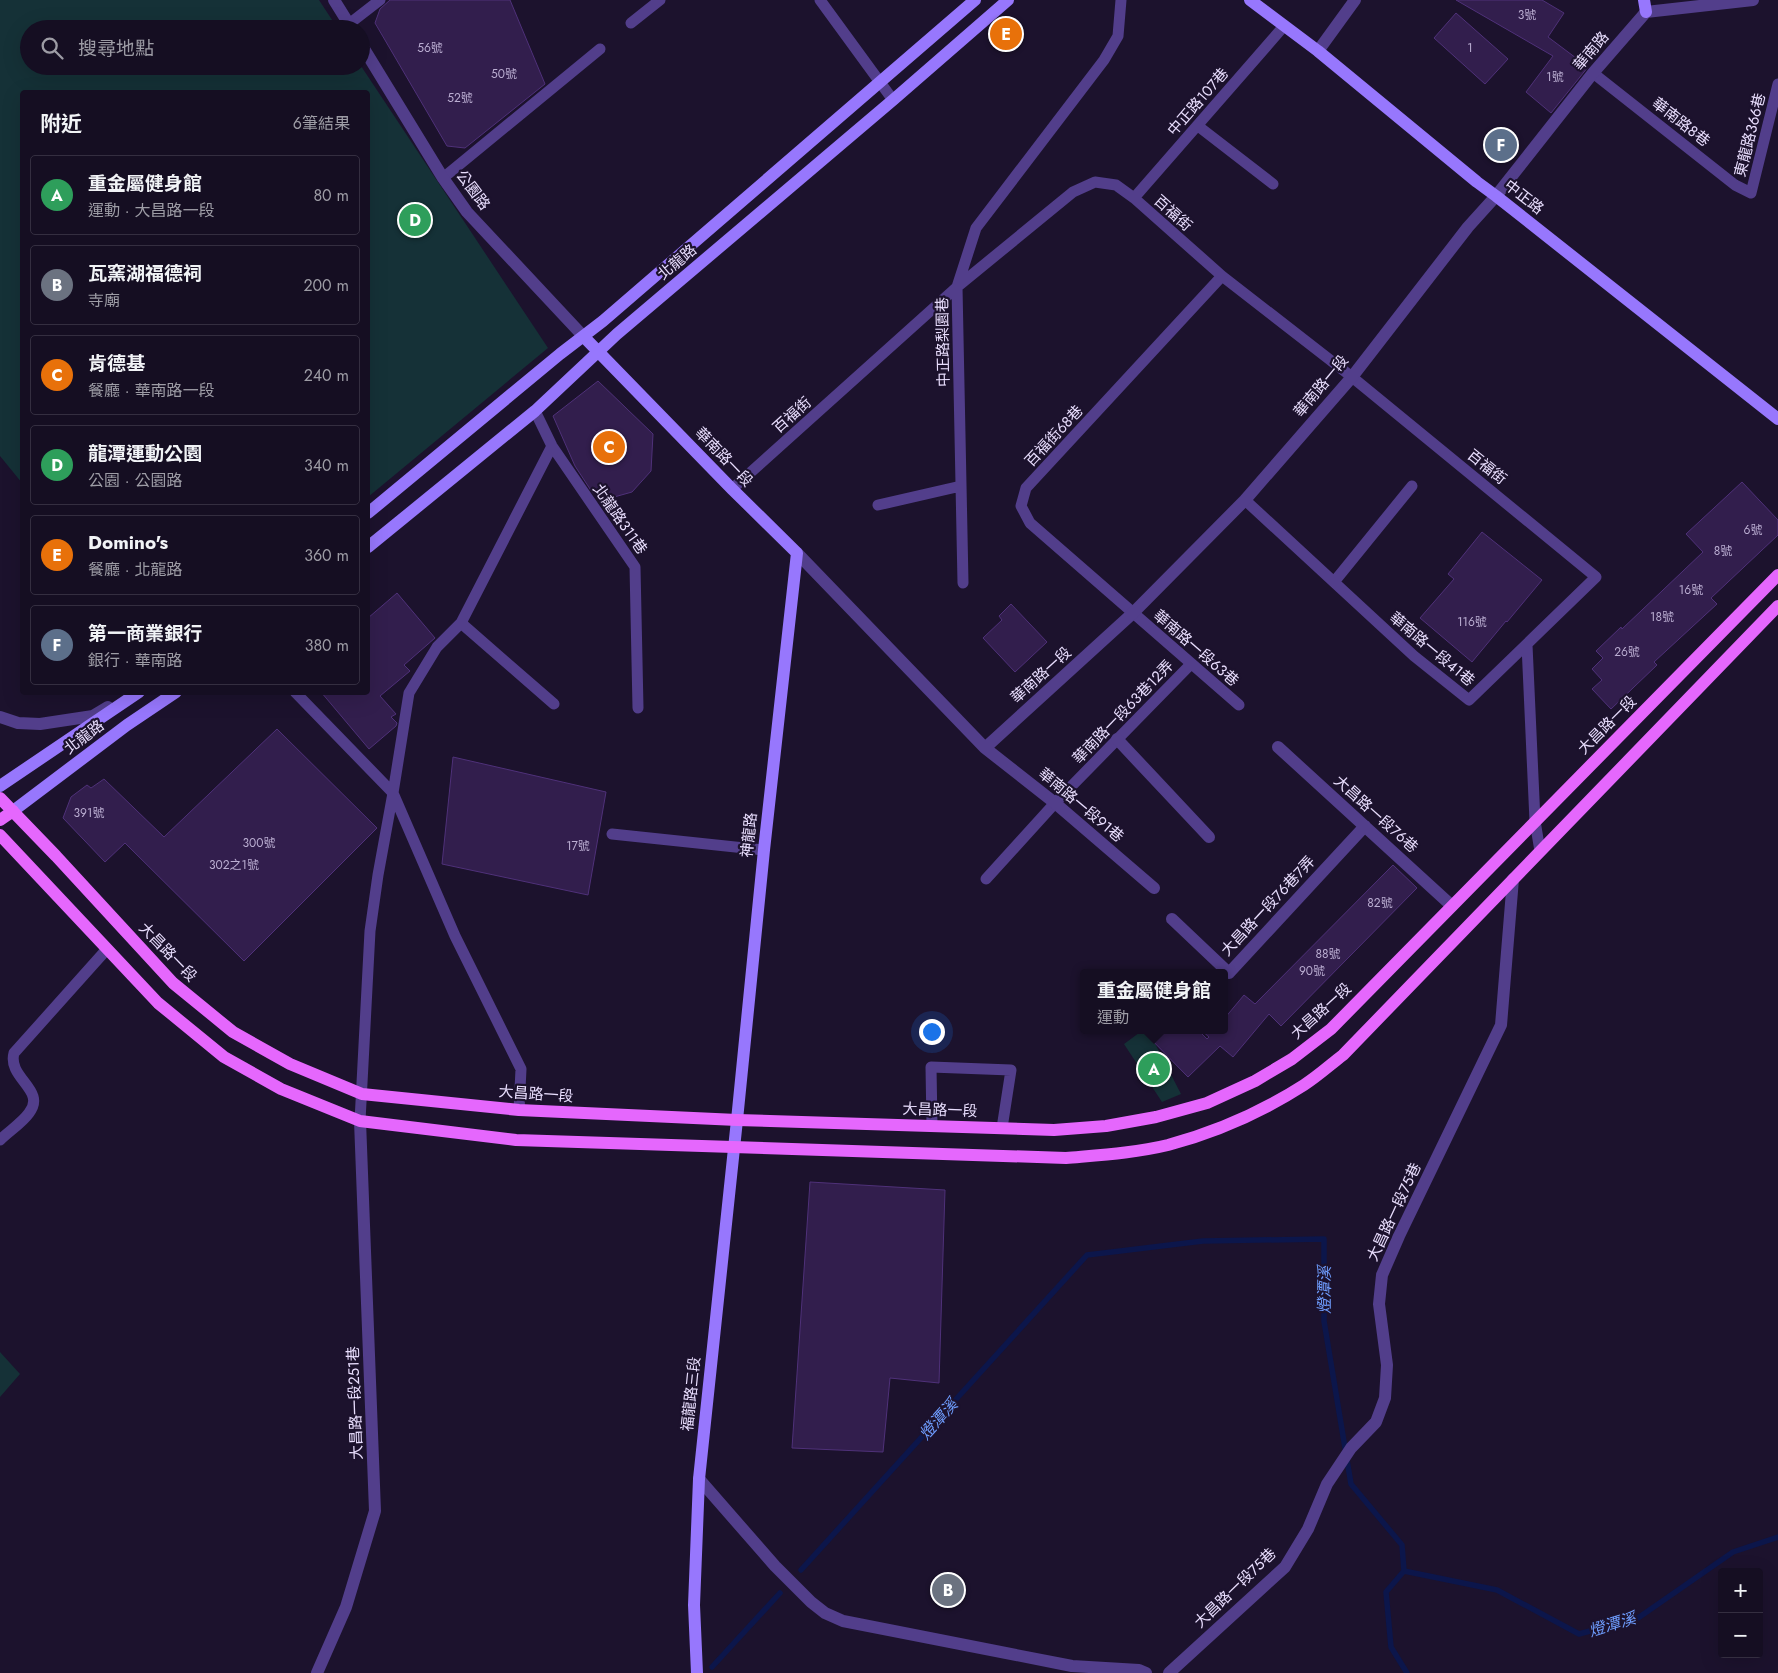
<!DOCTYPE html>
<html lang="zh-TW">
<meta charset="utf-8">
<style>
:root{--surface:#150e22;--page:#1e172a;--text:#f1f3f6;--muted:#9d9ca5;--line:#342e40;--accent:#0b8043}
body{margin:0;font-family:Jost,"Noto Sans TC",sans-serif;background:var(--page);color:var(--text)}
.controls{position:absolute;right:15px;bottom:15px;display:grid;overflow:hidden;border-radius:5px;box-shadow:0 5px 20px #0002}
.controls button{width:45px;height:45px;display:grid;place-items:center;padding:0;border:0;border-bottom:1px solid var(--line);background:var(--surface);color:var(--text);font:25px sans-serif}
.you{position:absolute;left:931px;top:1031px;width:18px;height:18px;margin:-12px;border:4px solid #fff;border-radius:50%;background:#1a73e8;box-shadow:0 0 0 8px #1a73e833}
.badge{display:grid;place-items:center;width:32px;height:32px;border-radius:50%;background:var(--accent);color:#fff;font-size:16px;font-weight:700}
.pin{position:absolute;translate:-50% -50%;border:2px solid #fff;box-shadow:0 1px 5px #0006}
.popup{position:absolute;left:1080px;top:969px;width:148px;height:65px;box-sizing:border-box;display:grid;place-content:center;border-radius:5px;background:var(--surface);filter:drop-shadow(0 1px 4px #0005);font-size:16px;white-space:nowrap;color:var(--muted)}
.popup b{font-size:19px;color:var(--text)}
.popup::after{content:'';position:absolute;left:50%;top:100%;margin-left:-10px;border:10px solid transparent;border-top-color:var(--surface)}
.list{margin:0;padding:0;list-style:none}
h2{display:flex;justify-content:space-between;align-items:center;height:65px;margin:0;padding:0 20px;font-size:21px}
h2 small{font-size:16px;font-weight:400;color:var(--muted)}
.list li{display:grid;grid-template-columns:32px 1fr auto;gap:15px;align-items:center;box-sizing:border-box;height:80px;margin:0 10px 10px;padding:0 10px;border:1px solid var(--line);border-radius:5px}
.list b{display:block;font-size:19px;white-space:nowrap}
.list p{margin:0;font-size:16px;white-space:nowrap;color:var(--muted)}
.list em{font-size:16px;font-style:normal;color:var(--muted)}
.icon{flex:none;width:28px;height:28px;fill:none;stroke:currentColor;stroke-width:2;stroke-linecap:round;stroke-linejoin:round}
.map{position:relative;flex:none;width:1778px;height:1673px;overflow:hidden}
.search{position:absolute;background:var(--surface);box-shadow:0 5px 20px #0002;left:20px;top:20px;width:350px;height:55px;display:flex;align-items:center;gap:12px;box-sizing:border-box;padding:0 18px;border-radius:28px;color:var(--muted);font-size:19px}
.panel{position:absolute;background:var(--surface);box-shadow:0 5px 20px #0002;left:20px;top:90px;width:350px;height:605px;border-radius:5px}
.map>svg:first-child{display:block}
.green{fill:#153137}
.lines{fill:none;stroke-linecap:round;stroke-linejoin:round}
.stream{stroke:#0c164b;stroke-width:5.5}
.building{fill:#321e4d;stroke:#4f3179}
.lane{stroke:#523e8b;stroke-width:11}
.street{stroke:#523e8b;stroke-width:12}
.secondary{stroke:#9777fd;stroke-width:12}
.primary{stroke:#e567fd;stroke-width:12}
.labels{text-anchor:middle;stroke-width:4.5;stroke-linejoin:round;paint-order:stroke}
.number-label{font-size:12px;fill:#bbaed2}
.street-label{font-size:15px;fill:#e9defe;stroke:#1c122d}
.water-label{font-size:16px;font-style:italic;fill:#6e9cfd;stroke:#1c122d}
</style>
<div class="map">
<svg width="1778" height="1673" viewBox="0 0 1778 1673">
<rect width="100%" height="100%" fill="#1c122d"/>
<!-- green -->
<path class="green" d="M0,0H319L338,29H29V66H361L548,348L368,497V92H22V483L0,456Z
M1143,1030H1148L1181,1094L1162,1102L1124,1044Z
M0,1352L20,1374L0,1397Z"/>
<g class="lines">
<!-- stream -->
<path class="stream" d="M801,1570L1087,1255L1203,1241L1324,1239V1321L1351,1484L1402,1545L1404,1571L1497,1590L1579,1634L1638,1618L1733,1552L1778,1537
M1404,1571L1386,1592L1391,1647L1407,1673
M712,1667L780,1593"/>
</g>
<!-- building -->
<path class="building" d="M390,0H510L545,84L465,148L447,146L375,23L380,9Z
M1456,0H1542L1564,13L1548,37L1588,67L1551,113L1526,92L1553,56Z
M1456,13L1508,59L1485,84L1434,38Z
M598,381L653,434L651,471L632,492L607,499L592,492L575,466L553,416Z
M1742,482L1778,520V535L1711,598L1717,604L1654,662L1657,665L1611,709L1592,689L1602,680L1592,669L1603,658L1596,651L1621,627L1622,629L1703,552L1686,534Z
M1482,532L1542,580L1507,622L1506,621L1472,662L1420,618L1454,579L1448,574Z
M397,593L435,638L404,665L410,671L380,696L396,714L391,717L397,723L396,726L369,749L321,692H368V618Z
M1011,604L1047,642L1015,672L983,638L1002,620L999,616Z
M277,729L377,828L244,961L125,843L105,862L63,818L71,797L87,785L91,788L104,779L164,837Z
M453,757L606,792L588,895L442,864Z
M1393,865L1417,888L1281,1026L1269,1014L1233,1057L1220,1046L1188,1077L1142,1030H1198L1207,1039L1209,1037L1201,1030H1224V1019L1244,995L1255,1004Z
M810,1182L945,1190L939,1383L890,1378L883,1452L792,1448Z
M954,1579L957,1600L942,1602L938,1581Z"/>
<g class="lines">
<!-- lane -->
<path class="lane" d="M820,0L893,100
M631,23L660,0
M349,24L380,0
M1593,73L1735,185L1751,193L1778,84
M1198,126L1273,184
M443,178L600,49
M1134,198L1284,26
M1222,276L1026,488L1021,506L1030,523L1239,705
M535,411L552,446L635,567L638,708
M732,489L957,287L1073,192L1095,182L1116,185L1134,198L1222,276L1352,377L1596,577L1469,700L1414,656L1245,500
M878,505L961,486
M1334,582L1412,486
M963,583L957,287L976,228L1104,60L1118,36L1121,0
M461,623L554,704
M1527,645L1535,821L1540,851
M295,692L393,793L455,936L521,1069L519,1110
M612,834L764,850
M986,879L1055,803L1191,664
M360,1121L370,931L378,875L393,793L409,693L437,647L461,623L552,446
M932,1126L931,1067L1011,1070L1002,1128
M0,1140C9,1131 22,1123 29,1113C47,1090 7,1078 14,1053L107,949"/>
<!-- street -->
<path class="street" d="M334,0L352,29
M361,44L443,178L467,212L584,337
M1318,51L1355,0
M797,553L985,748L1055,803L1154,888
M0,717L18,723L40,724L93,716L108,707
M1117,739L1209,837
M1278,747L1452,906
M985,748L1133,613L1245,500L1352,377L1468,227L1496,196L1593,73L1646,12L1753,0
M1172,919L1229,973L1365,826
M699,1479L775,1566L811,1602L825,1613L843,1621L1072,1666L1139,1670L1146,1673
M317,1673L346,1607L375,1511L360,1121
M1169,1673L1285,1567L1308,1529L1327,1484L1351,1448L1376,1422L1385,1398L1387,1365L1379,1304L1382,1275L1399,1236L1501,1025L1513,879"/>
<!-- secondary -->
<path class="secondary" d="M1250,0L1318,51L1477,182L1496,196L1778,419
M1644,0L1646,12
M584,337L732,489L797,553L764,850L737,1120L699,1479L694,1605L697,1673
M368,513L560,354L603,321L975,0
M368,547L535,411L617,334L893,100L1008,0
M0,786L139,692
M13,811L127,725L176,692"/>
<!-- primary -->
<path class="primary" d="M0,798L56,856L173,983L233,1032L290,1064L362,1094L519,1110L737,1120L1054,1130L1106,1126L1156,1117L1207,1103L1255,1081L1292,1059L1331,1029L1778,575
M0,820L13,811
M0,835L158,1003L224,1057L281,1089L360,1121L516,1140L1066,1158C1100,1155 1135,1153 1168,1145C1216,1132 1262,1112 1304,1085C1318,1076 1330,1065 1343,1055L1778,606"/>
</g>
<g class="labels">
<!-- number labels -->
<g class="number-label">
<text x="1527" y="19">3號</text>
<text x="430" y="52">56號</text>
<text x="1470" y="52">1</text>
<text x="504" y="78">50號</text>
<text x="1555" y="81">1號</text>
<text x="460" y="102">52號</text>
<text x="1753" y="534">6號</text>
<text x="1723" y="555">8號</text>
<text x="1691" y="594">16號</text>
<text x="1662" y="621">18號</text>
<text x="1472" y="626">116號</text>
<text x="1627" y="656">26號</text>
<text x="89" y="817">391號</text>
<text x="259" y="847">300號</text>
<text x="578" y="850">17號</text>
<text x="234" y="869">302之1號</text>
<text x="1380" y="907">82號</text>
<text x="1328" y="958">88號</text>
<text x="1312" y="975">90號</text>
</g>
<!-- street labels -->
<g class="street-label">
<text transform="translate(1591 51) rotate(-50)" y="5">華南路</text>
<text transform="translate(1198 102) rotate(-49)" y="5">中正路107巷</text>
<text transform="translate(1681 122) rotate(38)" y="5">華南路8巷</text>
<text transform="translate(1750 135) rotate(-76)" y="5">東龍路366巷</text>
<text transform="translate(473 190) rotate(53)" y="5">公園路</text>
<text transform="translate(1524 197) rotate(38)" y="5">中正路</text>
<text transform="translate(1173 213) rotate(42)" y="5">百福街</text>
<text transform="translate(677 262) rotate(-40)" y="5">北龍路</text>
<text transform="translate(943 342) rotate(-91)" y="5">中正路梨園巷</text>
<text transform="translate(1321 386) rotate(-50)" y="5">華南路一段</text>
<text transform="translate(792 415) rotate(-42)" y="5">百福街</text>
<text transform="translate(1054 436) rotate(-47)" y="5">百福街68巷</text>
<text transform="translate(724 457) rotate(46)" y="5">華南路一段</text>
<text transform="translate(1487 467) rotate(39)" y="5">百福街</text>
<text transform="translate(620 519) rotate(55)" y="5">北龍路311巷</text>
<text transform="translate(1196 648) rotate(41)" y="5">華南路一段63巷</text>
<text transform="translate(1432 649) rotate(40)" y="5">華南路一段41巷</text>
<text transform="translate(1041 675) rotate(-42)" y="5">華南路一段</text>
<text transform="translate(1123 712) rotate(-46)" y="5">華南路一段63巷12弄</text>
<text transform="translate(1607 725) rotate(-45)" y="5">大昌路一段</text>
<text transform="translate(84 737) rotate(-37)" y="5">北龍路</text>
<text transform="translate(1081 805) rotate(40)" y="5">華南路一段91巷</text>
<text transform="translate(1376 814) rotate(42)" y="5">大昌路一段76巷</text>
<text transform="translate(749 835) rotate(-84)" y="5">神龍路</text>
<text transform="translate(1268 906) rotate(-47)" y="5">大昌路一段76巷7弄</text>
<text transform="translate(168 952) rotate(46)" y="5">大昌路一段</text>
<text transform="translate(1321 1011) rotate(-42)" y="5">大昌路一段</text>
<text transform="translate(536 1094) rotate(4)" y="5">大昌路一段</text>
<text transform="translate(940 1110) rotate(2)" y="5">大昌路一段</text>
<text transform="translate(1394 1212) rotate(-65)" y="5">大昌路一段75巷</text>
<text transform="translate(691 1394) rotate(-84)" y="5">福龍路三段</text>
<text transform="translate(355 1403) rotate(-92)" y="5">大昌路一段251巷</text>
<text transform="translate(1235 1588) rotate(-44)" y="5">大昌路一段75巷</text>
</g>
<!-- water labels -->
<g class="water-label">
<text transform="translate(1324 1290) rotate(-90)" y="6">燈潭溪</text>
<text transform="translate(938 1419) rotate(-48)" y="6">燈潭溪</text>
<text transform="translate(1612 1624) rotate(-17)" y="6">燈潭溪</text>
</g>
</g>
</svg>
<div class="controls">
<button>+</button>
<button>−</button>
</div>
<div class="you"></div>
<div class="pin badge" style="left:1154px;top:1069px;background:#2e9e5b">A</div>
<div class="popup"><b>重金屬健身館</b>運動</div>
<div class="pin badge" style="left:948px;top:1590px;background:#6b7280">B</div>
<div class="pin badge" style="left:609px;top:447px;background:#e8710a">C</div>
<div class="pin badge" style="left:415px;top:220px;background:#2e9e5b">D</div>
<div class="pin badge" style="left:1006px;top:34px;background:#e8710a">E</div>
<div class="pin badge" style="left:1501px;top:145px;background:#5c6f8a">F</div>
<div class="search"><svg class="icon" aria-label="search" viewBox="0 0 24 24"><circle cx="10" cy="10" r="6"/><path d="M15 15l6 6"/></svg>搜尋地點</div>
<section class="panel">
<h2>附近<small>6筆結果</small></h2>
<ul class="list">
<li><span class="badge" style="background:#2e9e5b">A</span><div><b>重金屬健身館</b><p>運動 · 大昌路一段</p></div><em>80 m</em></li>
<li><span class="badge" style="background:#6b7280">B</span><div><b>瓦窯湖福德祠</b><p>寺廟</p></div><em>200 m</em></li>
<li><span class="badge" style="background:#e8710a">C</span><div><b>肯德基</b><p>餐廳 · 華南路一段</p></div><em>240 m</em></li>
<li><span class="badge" style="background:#2e9e5b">D</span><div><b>龍潭運動公園</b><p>公園 · 公園路</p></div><em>340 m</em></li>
<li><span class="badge" style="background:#e8710a">E</span><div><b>Domino's</b><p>餐廳 · 北龍路</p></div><em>360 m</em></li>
<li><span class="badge" style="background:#5c6f8a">F</span><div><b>第一商業銀行</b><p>銀行 · 華南路</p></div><em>380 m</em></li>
</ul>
</section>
</div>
